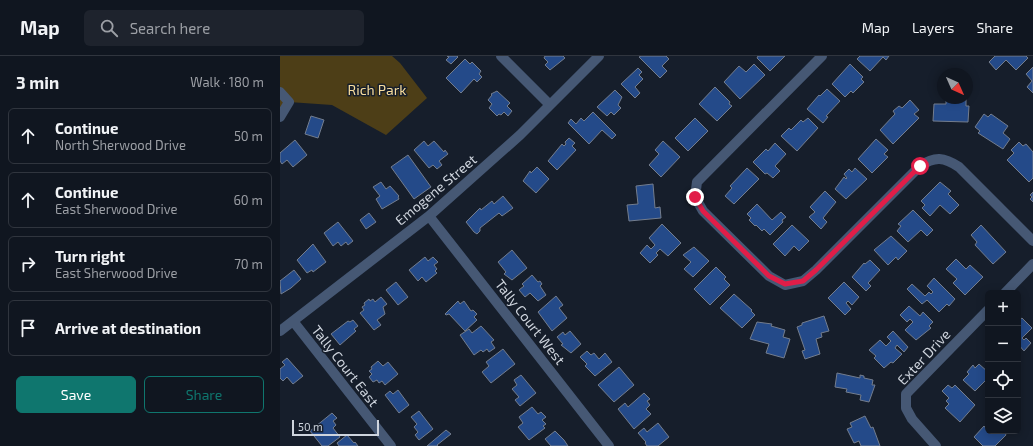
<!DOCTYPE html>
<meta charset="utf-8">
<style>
:root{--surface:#101620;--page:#1e232d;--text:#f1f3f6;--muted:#9c9fa5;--line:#30353e;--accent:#0f766e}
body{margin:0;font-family:"Exo 2",sans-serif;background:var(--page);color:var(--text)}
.controls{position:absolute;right:12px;bottom:12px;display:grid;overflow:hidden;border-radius:6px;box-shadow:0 2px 10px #0003}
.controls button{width:36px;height:36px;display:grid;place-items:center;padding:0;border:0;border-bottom:1px solid var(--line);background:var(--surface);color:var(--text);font:20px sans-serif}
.compass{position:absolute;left:657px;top:12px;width:36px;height:36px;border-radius:50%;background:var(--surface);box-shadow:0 2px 10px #0003;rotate:135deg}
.scale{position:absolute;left:12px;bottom:10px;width:87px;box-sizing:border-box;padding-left:4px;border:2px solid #ced4dd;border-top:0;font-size:11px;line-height:14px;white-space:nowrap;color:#ced4dd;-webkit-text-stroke:3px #161e2b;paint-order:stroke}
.stop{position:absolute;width:12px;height:12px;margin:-9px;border:3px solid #e11d48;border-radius:50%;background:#fff}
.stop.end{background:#e11d48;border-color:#fff;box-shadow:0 1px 4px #0008}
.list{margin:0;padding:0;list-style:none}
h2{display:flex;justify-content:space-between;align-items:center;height:52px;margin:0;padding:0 16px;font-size:17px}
h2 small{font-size:13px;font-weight:400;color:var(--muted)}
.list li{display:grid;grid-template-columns:26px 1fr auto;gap:12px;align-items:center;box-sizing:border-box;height:56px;margin:0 8px 8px;padding:0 8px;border:1px solid var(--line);border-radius:6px}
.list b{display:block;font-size:15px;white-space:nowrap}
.list p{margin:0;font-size:13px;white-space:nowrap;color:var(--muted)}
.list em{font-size:13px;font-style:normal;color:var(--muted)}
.actions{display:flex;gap:8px;padding:12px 16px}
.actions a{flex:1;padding:9px 0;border:1px solid var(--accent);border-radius:6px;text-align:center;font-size:14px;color:var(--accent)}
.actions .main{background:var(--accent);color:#fff}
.icon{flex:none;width:22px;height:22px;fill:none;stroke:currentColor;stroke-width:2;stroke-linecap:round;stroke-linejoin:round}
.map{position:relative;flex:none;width:753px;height:390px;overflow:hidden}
header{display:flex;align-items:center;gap:24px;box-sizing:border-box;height:56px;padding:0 20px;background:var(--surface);border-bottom:1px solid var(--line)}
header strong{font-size:19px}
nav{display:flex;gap:22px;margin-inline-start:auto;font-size:14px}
.search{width:280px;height:36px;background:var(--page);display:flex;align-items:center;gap:10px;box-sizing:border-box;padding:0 14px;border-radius:6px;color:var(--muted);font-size:15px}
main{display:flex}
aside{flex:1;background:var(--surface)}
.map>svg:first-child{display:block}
.green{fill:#4d3e17}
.building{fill:#244a89;stroke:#737d8e}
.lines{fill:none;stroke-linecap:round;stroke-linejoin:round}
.minor{stroke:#465874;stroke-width:10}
.route{stroke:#e11d48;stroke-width:5}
.labels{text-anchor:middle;stroke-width:3;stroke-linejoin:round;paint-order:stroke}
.park-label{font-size:14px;fill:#f8dd9e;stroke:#161e2b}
.street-label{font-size:14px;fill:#ced4dd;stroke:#161e2b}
</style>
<header>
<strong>Map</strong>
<div class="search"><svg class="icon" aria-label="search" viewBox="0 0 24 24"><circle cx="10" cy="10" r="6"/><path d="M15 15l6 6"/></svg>Search here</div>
<nav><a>Map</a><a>Layers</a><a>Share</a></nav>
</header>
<main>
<aside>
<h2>3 min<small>Walk · 180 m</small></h2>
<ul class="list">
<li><svg class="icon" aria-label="ahead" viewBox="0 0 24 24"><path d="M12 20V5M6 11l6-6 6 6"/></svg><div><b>Continue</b><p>North Sherwood Drive</p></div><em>50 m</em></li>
<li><svg class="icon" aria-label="ahead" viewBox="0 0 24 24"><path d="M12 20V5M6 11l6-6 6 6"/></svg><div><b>Continue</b><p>East Sherwood Drive</p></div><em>60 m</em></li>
<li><svg class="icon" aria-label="right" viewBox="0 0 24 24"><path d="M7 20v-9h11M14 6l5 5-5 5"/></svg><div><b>Turn right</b><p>East Sherwood Drive</p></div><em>70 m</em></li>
<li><svg class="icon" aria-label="arrive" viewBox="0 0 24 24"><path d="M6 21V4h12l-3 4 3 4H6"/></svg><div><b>Arrive at destination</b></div></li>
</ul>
<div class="actions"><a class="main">Save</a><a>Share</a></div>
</aside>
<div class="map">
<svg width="753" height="390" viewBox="0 0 753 390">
<rect width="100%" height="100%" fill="#161e2b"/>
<!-- green -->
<path class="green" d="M0,0H112L120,7L147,42L106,79L52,49L9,46L0,61Z"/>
<!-- building -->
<path class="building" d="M167,0H177L178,1L171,8L166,4L169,1Z
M265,0H283L285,2L270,14L265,9L268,6L264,2Z
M361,0H386L389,3L382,10L387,15L380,22L359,1Z
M478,0H505L490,15L477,2Z
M580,0H609L606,4L603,1L590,15L577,3Z
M715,0H746L748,2L736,14L726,4L716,14L709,6Z
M185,3L190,8L192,6L201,15L199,18L202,21L197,26L194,23L181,37L166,22Z
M474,8L485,19L460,43L444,26L459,10L466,16Z
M570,8L583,21L581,23L584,26L573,37L571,35L565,41L552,28Z
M753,11V37L747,31L752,25L746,18Z
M358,12L362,16L359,19L363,23L355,31L360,37L355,42L341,28Z
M435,31L450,46L449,48L452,50L437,65L419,48Z
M547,33L560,45L546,60L548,61L543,67L527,53L539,39L540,40Z
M335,34L342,41L338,49L341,52L334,59L331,56L327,60L317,51Z
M217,35L230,47L227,50L232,55L228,60L224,56L221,59L219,58L217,60L209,52L212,48L208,44L212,39L211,38Z
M666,42H686V50H689L688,66L653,65L654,48H666Z
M630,44L639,54L634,58L639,62L613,88L600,74L615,58L613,55L619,50L622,52Z
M313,56L336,79L332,83L322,74L309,88L288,67L291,63L296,68L301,62L304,65Z
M704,58L708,61L711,58L728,70L723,77L730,83L723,93L698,77L700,75L695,71Z
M31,60L44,64L38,82L25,78Z
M415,62L428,75L408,95L395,82Z
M528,62L538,72L517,95L501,80L509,72L511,74L521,64L523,66Z
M289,82L295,87L292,90L296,94L277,114L268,105L282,88L284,90L286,88L285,86Z
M596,83L608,94L604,98L608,101L592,117L578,103Z
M15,84L27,99L13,111L7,104L2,108L0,105V97Z
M144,85L148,90L154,85L164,96L165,94L168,98L159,105L162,109L157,113L153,109L149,112L134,94Z
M383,85L400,101L381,121L369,109L379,98L375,94Z
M739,86L743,90L746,88L753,96V122L749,126L727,104L734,97L731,94Z
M495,87L506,98L495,110L500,115L493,122L487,117L485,118L473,106L486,93L488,95Z
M128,99L151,131L134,143L111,111Z
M257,111L269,123L256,137L243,125L250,115L251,117Z
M467,112L479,123L454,148L445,140L452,132L450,130Z
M575,112L587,123L566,143L555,133L564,121L566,123L567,122L564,118L569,113L572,116Z
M101,126L106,133L110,130L119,140L118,141L119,143L102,153L96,143L100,140L93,131Z
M660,126L671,135L668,138L679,149L670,158L660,149L650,160L642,152L645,149L641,145Z
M373,128L375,152L380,151L381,162L349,165L347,149L358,148L356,130Z
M545,135L556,146L543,162L547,166L541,173L529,161L535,156L530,151Z
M753,136V146L750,143L752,141L750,139Z
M223,140L233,152L222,160L219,157L200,172V175L197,178L194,176L186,166L200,152L201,154L212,145L214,148Z
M477,148L492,164L501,156L506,161L502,164L503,166L490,179L484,173L482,175L476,169L475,170L469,164L471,162L467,158Z
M633,154L653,174L647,180L641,174L628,186L617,175L621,170L618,168Z
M89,157L96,166L86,173L80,164Z
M58,166L73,185L68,189L66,186L61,190L58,186L53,190L44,177Z
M382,168L401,187L388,200L380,193L376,197L378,199L370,207L360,197L367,189L371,193L375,189L369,182Z
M512,169L529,185L519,195L514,190L505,200L493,188Z
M701,169L726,196L713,208L695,189L697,186L691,179Z
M611,180L627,195L618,204L616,201L608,209L594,194Z
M33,188L46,206L33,216L32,214L27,217L17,204Z
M414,191L429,205L413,221L404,213L411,206L403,199Z
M232,194L247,212L232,224L224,218L226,216L218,206Z
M145,201L148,205L153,201L158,206L154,209L157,213L155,215L157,217L146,226L142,221L138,225L129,214Z
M676,203L686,213L690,209L703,221L685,239L673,227L677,223L666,213Z
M590,204L600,214L588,227L591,230L586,235L572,221L584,207L585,208Z
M436,211L446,221L444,223L450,229L430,249L414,233Z
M14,214L21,223L11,232L1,238L0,225Z
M252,219L258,226L260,225L262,228L260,230L266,239L258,245L250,237L245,241L239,234L244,230L242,228Z
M654,222L675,243L669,250L667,248L659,256L647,244L642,248L627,233L632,228L645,240L649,236L651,238L653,236L647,230Z
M116,226L128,241L118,249L106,234Z
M564,226L579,241L572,249L568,245L566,247L571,253L565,259L548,242Z
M454,238L472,254L471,255L475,259L462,272L440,252Z
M276,240L283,249L279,252L287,262L272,275L258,256Z
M101,241L107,248L103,251L105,258L97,264L101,269L94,274L80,257L84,254L82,251L85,249L84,247L89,243L90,245L93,243L95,246Z
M178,245L180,248L184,245L191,255L193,254L197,258L194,261L197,264L185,275L169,258L166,259L165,258Z
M629,250L640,260L643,256L653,266L649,270L651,272L636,284L625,274L633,266L630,263L627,266L620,259Z
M544,260L549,275L541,277L542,281L536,283L540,298L525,303L522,295L525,294L517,271L522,269V267Z
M742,262L752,272L742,282L744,284L746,282L751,287L744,295L738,288V265Z
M73,264L78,270L74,273L76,275L60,289L51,278L68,265L70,266Z
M477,266L492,268L491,270L505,274L503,281L510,283L504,302L486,297L489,288L470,283Z
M201,270L214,284L211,286L215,292L209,296L207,293L203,296L201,294L194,299L180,279L189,273L192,277Z
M290,275L301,288L291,297L281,289L283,288L277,281L283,276L285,279Z
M613,275L628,291L624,296L617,289L615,292L622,298L613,307L611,306L604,312L594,302L596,300L589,294L600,284L606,290L611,285L607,281Z
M223,293L235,308L211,327L202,316L209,310L206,306Z
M307,295L311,299L314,297L319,303L325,297L332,306L315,320L305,310L307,308L300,301Z
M7,302L23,320L13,328L7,321L3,325L0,322V313L5,309L2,306Z
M98,305L103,310L108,306L118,318L105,329L102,325L99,327L97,324L93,326L89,321L92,318L89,315L92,313L91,311Z
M699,308L708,316V322L695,335L683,324L689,318L687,316L693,309L695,312Z
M339,311L354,329L334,346L318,329Z
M557,317L580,322V319L584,320V322L593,324L592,329H595L589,346L580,344L581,339L566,336L567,333L555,331Z
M241,319L256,337L240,350L235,344L239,341L232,333L237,329L234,324Z
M668,329L672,332L675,329L695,349L680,366L665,352L669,348L666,345L669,342L662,335Z
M118,334L129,349L119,357L105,339L110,335L113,338Z
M364,337L370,343L367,345L370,349L366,353L371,358L354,373L338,353L345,347L348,351Z
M252,351L258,358L261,356L266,361L262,364L266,368L263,370L265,372L249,384L238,371L243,367L239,361Z
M139,355L153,373L139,384L135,379L138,376L134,371L137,368L131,361Z
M52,357L57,362L53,365L56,369L53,372L60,381L48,390H42L30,375Z
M585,360L591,372L593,371L600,390H581L579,385L574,387L567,373L572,371L570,367Z
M378,367L389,381L378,390H367L365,387L366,386L358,377L364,372L367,376Z
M704,370L708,375H724L726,379L715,390H703L694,381Z
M166,374L171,378L157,389L158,390H147Z
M275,375L284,384L288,390H271L265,383Z
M67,379L74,387L75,386L78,390H59L57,387Z"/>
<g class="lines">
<!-- minor -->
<path class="minor" d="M221,0L270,49
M542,0L417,126L415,141L423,155L489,220L505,229L523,225L536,214L640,110C655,100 664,101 679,111L753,185
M0,36L9,46L0,61
M149,160L329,390
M725,237L753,208
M13,265L111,390
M0,275L149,160L240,79L319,0
M656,390L632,363L626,352V338L708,254"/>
</g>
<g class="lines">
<!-- route -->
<path class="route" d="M415,141L423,155L489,220L505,228L523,225L536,214L640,110"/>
</g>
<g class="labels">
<!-- park labels -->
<g class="park-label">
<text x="97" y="39">Rich Park</text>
</g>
<!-- street labels -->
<g class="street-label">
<text transform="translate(156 134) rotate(-40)" y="5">Emogene Street</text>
<text transform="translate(250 266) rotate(52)" y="5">Tally Court West</text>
<text transform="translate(644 301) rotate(-47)" y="5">Exter Drive</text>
<text transform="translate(65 310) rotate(52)" y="5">Tally Court East</text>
</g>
</g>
</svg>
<div class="controls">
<button>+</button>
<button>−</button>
<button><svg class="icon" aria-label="locate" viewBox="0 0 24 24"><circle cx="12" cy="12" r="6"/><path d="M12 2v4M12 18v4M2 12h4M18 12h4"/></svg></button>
<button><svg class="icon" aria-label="layers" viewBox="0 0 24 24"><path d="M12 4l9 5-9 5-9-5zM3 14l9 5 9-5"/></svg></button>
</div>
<svg class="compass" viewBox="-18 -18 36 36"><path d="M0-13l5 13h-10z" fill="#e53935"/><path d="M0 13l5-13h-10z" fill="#9c9fa5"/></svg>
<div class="scale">50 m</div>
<div class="stop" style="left:640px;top:110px"></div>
<div class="stop end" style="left:415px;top:141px"></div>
</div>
</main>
